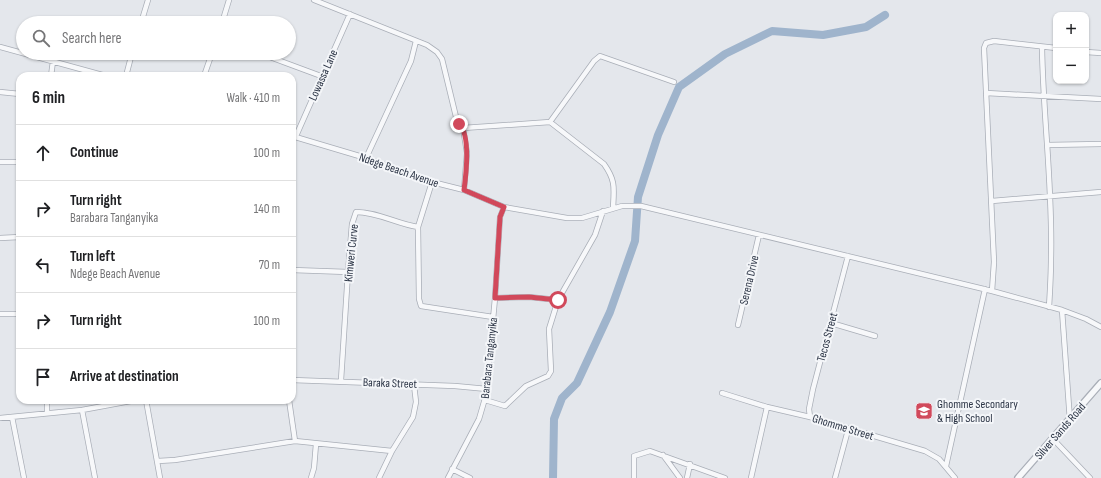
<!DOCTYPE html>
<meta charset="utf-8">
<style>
:root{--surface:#fff;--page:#f6f6f6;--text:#202124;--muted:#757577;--line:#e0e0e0}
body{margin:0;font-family:"Sofia Sans Condensed",sans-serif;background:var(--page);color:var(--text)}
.controls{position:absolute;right:12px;top:12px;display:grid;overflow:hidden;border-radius:8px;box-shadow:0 1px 3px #0004}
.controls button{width:36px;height:36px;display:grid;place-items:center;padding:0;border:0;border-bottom:1px solid var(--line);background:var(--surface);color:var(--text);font:20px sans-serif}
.stop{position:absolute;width:12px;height:12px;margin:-9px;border:3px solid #d1495b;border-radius:50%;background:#fff}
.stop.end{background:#d1495b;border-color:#fff;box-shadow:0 1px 4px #0008}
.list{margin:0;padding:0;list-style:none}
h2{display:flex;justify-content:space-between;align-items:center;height:52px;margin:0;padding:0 16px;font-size:17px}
h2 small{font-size:13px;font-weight:400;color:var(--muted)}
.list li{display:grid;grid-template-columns:26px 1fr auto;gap:12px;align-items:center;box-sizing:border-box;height:56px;padding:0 16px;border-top:1px solid var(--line)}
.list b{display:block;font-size:15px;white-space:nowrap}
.list p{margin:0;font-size:13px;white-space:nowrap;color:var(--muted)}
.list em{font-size:13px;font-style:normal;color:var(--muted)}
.icon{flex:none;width:22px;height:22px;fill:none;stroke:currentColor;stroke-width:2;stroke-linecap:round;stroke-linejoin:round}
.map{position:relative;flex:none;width:1101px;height:478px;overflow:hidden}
.search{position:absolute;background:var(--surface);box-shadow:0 1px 3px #0004;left:16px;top:16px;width:280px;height:44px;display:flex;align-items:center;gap:10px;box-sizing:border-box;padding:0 14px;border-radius:22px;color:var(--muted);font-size:15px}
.panel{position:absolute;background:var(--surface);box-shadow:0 1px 3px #0004;left:16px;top:72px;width:280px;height:332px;border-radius:12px}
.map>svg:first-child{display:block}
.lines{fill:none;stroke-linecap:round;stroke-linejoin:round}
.river{stroke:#9fb4cc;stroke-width:8}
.minor-casing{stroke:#a9aeb7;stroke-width:6}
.tertiary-casing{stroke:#a9aeb7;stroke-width:8}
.minor{stroke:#f7f8fa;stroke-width:4.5}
.tertiary{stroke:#f7f8fa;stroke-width:5.5}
.route{stroke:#d1495b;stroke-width:5}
.labels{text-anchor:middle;stroke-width:4;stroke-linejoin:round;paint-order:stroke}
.street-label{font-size:12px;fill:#2b3445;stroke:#f4f6f9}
.poi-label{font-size:12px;fill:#2b3445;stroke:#f4f6f9;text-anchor:start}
</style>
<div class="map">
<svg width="1101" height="478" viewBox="0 0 1101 478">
<rect width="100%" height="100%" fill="#e4e7ec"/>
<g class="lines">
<!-- river -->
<path class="river" d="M553,478L554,419L562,398L577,383L610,312L635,241L638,197L658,135L679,87L725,54L772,31L823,35L866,27L885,15"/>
<defs>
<path id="minor" d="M314,0L427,45L437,52L442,59L457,121L463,128L550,122L604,164C616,181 614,188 613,208
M141,23L148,0
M222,23L229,0
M0,47L106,76
M1042,47C1043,117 1053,188 1051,258C1051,274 1050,291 1049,307
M1086,52L1101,53
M259,53L321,76
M51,76L53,61
M126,76L132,53
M204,76L212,53
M0,92L20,94
M986,93L1101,99
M550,122L594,61L600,56L674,82
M463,128L467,153L464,190
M292,136L366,158L432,182L464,190L504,207L567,218H582L622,206H641L992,291L1062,310L1086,319L1101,327
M296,136L350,14
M1047,145L1101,144
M366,158L411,61L416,41
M0,162H20
M992,201L1101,192
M418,227L419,299L421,306L493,317
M0,238L20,237
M292,270L348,272
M992,291L994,262L984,48L986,43L994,41L1056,48
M495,298L529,297L558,300
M1062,310L1070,421
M0,314H20
M831,323L875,336
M738,325L759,235
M292,380L455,386L487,389
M341,380L348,272L352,224L356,212C378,212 397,224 418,227L432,182
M722,393L767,407L810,417L925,451L939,459L955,478
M47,400V413
M146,400L160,478
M289,400L295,441
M485,400L505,406L526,386L548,376L551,371L549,329L558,300L595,235L603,211
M82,410L95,478
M12,417L24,478
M810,417L809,409L813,389L848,256
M0,418L82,410L136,400
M1053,439L1090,478
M663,455L680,478
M634,456L650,451L725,478
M634,457V478
M158,461L175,460L295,441L392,451
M946,466L985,289
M452,469L470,478
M311,478L314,468L316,444
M379,478L392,451L413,417L416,402L414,385
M448,478L479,419L486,395L495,298L500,217L504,207
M687,478L690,464
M751,478L767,407
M835,478L848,430"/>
<path id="tertiary" d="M1018,478L1101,383"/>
</defs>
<!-- minor casing -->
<use href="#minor" class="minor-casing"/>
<!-- tertiary casing -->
<use href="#tertiary" class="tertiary-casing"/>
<!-- minor -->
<use href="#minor" class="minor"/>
<!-- tertiary -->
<use href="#tertiary" class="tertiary"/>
</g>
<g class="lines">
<!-- route -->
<path class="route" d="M459,124C471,135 466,175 464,190L504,207L500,217L495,298L529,297L558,300"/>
</g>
<!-- icons -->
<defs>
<symbol id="school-square" viewBox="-11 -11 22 22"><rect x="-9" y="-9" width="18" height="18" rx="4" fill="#d1495b" stroke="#f4f6f9"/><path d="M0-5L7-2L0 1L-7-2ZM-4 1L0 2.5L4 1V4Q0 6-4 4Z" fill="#fff"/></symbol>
</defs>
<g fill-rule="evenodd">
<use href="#school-square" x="914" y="401" width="20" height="20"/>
</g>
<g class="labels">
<!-- street labels -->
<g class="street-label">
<text transform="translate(323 75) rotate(-66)" y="4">Lowassa Lane</text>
<text transform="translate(399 170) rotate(19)" y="4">Ndege Beach Avenue</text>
<text transform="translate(351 253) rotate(-84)" y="4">Kimweri Curve</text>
<text transform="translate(749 280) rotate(-77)" y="4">Serena Drive</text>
<text transform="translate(827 337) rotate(-75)" y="4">Tecos Street</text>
<text transform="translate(489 358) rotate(-84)" y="4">Barabara Tanganyika</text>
<text transform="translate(390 383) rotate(2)" y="4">Baraka Street</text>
<text transform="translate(843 427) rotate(17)" y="4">Ghomme Street</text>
<text transform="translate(1060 431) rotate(-49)" y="4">Silver Sands Road</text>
</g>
<!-- poi labels -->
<g class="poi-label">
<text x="937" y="408">Ghomme Secondary<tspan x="937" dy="14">&amp; High School</tspan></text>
</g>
</g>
</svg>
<div class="controls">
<button>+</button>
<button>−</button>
</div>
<div class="stop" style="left:558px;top:300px"></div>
<div class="stop end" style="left:459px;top:124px"></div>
<div class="search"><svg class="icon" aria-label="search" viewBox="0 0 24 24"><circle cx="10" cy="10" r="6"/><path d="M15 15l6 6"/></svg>Search here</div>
<section class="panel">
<h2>6 min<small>Walk · 410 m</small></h2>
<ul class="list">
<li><svg class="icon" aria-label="ahead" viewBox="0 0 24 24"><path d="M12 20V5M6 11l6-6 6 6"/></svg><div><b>Continue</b></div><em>100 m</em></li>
<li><svg class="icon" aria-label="right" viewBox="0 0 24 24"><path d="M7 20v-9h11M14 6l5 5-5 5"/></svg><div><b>Turn right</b><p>Barabara Tanganyika</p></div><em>140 m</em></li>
<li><svg class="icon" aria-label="left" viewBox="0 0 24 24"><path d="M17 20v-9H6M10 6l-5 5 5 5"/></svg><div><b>Turn left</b><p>Ndege Beach Avenue</p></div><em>70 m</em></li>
<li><svg class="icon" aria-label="right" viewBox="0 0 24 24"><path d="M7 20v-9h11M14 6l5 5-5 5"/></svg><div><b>Turn right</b></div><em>100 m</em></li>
<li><svg class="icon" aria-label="arrive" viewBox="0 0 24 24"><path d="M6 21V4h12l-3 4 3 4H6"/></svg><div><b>Arrive at destination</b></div></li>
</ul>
</section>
</div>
